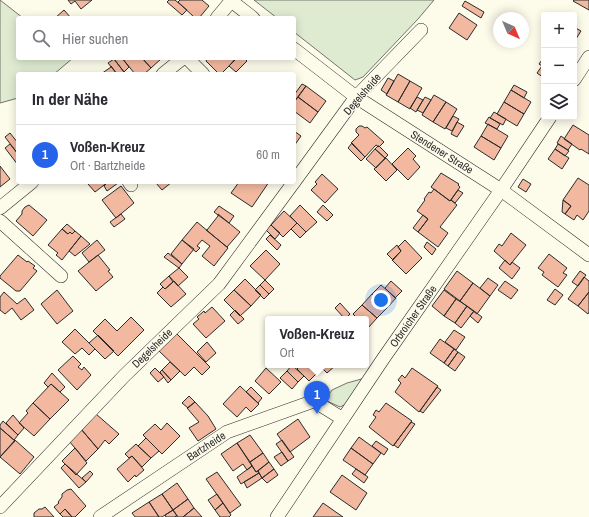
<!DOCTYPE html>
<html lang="de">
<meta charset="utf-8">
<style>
:root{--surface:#fff;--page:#f2f2f3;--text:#2b2b33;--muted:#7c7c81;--line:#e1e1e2;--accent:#2563eb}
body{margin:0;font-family:"Archivo Narrow",sans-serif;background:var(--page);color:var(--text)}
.controls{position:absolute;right:12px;top:12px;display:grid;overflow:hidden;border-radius:4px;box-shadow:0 2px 10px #0003}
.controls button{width:36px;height:36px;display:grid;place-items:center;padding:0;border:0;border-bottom:1px solid var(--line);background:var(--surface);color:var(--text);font:20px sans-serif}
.compass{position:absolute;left:493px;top:12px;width:36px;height:36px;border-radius:50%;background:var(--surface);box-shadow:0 2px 10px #0003;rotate:136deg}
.you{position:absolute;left:381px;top:300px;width:14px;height:14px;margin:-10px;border:3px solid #fff;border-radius:50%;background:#1a73e8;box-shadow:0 0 0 6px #1a73e833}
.badge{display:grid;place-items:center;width:26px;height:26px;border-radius:50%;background:var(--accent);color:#fff;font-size:13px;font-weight:700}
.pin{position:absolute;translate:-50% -33px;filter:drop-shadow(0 1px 2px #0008)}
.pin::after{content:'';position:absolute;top:21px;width:14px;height:12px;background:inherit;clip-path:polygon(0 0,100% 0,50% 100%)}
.popup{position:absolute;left:265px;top:316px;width:104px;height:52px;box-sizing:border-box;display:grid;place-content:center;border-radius:4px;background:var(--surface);filter:drop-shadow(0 1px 3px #0005);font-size:13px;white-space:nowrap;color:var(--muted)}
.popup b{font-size:15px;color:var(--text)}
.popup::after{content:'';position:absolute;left:50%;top:100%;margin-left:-8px;border:8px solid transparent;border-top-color:var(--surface)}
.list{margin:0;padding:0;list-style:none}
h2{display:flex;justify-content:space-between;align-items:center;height:52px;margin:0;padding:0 16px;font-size:17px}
h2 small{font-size:13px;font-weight:400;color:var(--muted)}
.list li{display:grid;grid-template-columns:26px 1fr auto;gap:12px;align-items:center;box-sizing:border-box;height:60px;padding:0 16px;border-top:1px solid var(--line)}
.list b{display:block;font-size:15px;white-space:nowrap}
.list p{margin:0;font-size:13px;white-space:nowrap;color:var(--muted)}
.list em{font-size:13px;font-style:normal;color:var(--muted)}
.icon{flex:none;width:22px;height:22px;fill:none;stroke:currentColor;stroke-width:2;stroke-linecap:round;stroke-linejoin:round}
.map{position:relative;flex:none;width:589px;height:517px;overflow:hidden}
.search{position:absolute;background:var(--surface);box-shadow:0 2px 10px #0003;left:16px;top:16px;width:280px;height:44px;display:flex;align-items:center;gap:10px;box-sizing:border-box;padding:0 14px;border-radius:4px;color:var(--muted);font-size:15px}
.panel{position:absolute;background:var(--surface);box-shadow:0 2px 10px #0003;left:16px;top:72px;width:280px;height:112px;border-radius:4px}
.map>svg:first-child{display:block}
.green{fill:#deebd1;stroke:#74746e}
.building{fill:#f2b8a0;stroke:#2b2b2b}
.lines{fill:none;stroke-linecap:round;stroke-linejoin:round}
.minor-casing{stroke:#2b2b2b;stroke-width:14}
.minor{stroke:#fdfbea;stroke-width:13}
.labels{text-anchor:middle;stroke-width:3;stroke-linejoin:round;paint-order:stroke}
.street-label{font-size:11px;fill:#2b2b2b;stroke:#fdfbea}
</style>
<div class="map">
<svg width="589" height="517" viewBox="0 0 589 517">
<rect width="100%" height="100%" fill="#fdfbea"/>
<!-- green -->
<path class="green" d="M0,0L23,18H18V58H73L54,74H18V98L0,103Z
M254,0H434L418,19L363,77L355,80L294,32V18H277Z
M365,378L348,403L340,407L325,400L332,390L347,383Z"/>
<!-- building -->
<path class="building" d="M68,0H92L81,9L75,1L71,4Z
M169,0H175L187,10L182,15L167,2Z
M180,0H202L209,6L199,18H195L178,2Z
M574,0H589V10L573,1Z
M465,1L484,12L481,18L462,6Z
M64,10L71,18H55Z
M459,13L477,25L467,40L449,28Z
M574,27L581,31L574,42Z
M544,57V78L537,73L542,66L539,64Z
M116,58H122L129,67L124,72L114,59Z
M122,58H142L151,68L144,74H135Z
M142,58H162L151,68Z
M208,58H237L221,74H219L206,61Z
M236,58H244L247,61L236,72L229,66Z
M114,59L124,72L121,74H117L108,63Z
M111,66L117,74H101L111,67Z
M398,74L410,81L398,102L386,95Z
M388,78L394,81L387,94L381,90Z
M410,81L422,88L410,109L398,102Z
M302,84L306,86L294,102V95Z
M514,85L527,92L524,98L511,90Z
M306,86L326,101L318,112L298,97Z
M511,90L531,102L524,114L504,102Z
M434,95L446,102L433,122L422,115Z
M298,97L318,112L310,123L294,111V102Z
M417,97L423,100L416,112L410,108Z
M425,97L431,100L423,113L417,110Z
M446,102L457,109L445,129L433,122Z
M504,102L524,114L517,126L497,114Z
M494,112L506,119L503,125L490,118Z
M453,116L459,119L452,131L446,128Z
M489,117L500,124L497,129L485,123Z
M457,122L464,126L457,137L451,134Z
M488,124L508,136L501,148L481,136Z
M573,125L589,135V154L581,149L580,150L564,139Z
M359,126H362L365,128L367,127L384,142L379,147L376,145L365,157L351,143L359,135L356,132V129Z
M294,131L301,136L294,146Z
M10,133L18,143V154L5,137Z
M481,136L501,148L494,160L474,147Z
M561,136L572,144L568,150L557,143Z
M352,143L365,157L361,161L348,148Z
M10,144L18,154V165L5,148Z
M558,144L569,151L565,156L555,149Z
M378,146H379L388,155L385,158L375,149Z
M408,148L416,156L413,159L420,167L408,180L392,164Z
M375,149L385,158L376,168L366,159Z
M555,149L569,158L562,169L548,159Z
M386,158L397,170L386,181L374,169Z
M0,166L10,179L0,187Z
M441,173L459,184L458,185L460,187L450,201L431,187Z
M322,174L338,189L325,203L311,190L317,184L315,182Z
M578,178L589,185V211L583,220L577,215L574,220L565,214L571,206L563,200Z
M523,179L531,184L526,192L518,187Z
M93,182H108L95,192L88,184Z
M108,182H118V183L107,191L104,186Z
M158,182H172L162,190L156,183Z
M239,182H269L252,207L231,193Z
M121,186L134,203L116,218L102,200Z
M434,189L450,201L451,200L457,205L440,227L448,233L438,247L418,232L428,219L417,211L425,200L424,199L429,192L431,193Z
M458,190L463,193L455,203L451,200Z
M563,200L571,206L565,214L562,212Z
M29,205L47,220L33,236L16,221L22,214V211L25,207Z
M300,205L317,222L306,232L290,216Z
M323,205L333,215L327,221L317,212Z
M219,206L234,216L229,223L214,212Z
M284,211L297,223L283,237L271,225Z
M121,214L125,219L114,227L110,222Z
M218,214L240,232L227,247L206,230H207L218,216Z
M423,215L428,219L418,232L413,228Z
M197,222L228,248L214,266L202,256L210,246L202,240L197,246L200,248L196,252L182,240Z
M297,223L306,232L300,238L291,229Z
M67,224L75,231L72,234L70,232L68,234L62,229Z
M271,225L280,233L275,239L266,230Z
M62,229L68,234L70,232L72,234L75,231L81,236L62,260L56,255L58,253L48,245Z
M511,233L526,245L510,265L494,251L499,244L502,246Z
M270,235L281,245L277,250L266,239Z
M81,236L90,244L75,256L69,251Z
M97,240L105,250L89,262L82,253Z
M182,240L194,249L182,264L171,254Z
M405,240L422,258L406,274L392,260L401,251L398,247Z
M427,242L436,249L432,255L424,247Z
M397,245L401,251L393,260L387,254Z
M266,250L280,264L265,280L250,266Z
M168,253L182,264L179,268L164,257Z
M549,254L567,268L563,273L567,275L558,287L542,275L544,272L538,268Z
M18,255L27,262L28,261L35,266L33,268L37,271L20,291H16L0,278V276Z
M98,255L110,270L108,271L113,277L96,291L78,271Z
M505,260L510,265L512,262L520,268L512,279L499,268Z
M179,268L188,277L178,286L169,276Z
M457,271L473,283L460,301L444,289Z
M580,271L586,275L578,286L572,282Z
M169,276L173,282L165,289L160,284Z
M584,277L589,281V292L578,306L568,299Z
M488,278L498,285L490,296L480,288Z
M245,279L261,295L251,306L234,290Z
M265,280L274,289L269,294L260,285Z
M174,281L186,294L171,307L157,293L163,287L165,289Z
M391,281L402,291L395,298L385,288Z
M505,281L518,290L511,299L498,290Z
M473,283L490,296L477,314L460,301Z
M260,285L269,294L264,299L255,290Z
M381,285L396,298L387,308L372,294Z
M555,289L563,295L555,305L547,300Z
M57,290L73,311L57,324L41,304Z
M234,290L251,306L240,316L224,300Z
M444,290L456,299L444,316L432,306Z
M4,292L17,304L25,298L34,310L21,320L12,308L5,314L0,310V297Z
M589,292V312L588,314L578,306Z
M372,294L387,308L377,318L362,305Z
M456,299L467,306L455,323L444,316Z
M340,303L350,314L345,319L335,308Z
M362,305L377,318L368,328L366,326V319H358L353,314Z
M467,306L474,311L461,328L455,323Z
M212,307L225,321L206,338L193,324L199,319L197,317L204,311L205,313Z
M235,310L244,319L238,324L230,315Z
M474,311L482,317L478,323L470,316Z
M131,317L144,330L118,356L93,331L105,319L117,331Z
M75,329L95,349L89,355L82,348L75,354L62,342Z
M454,330L465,337L456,350L445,342Z
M175,332L210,367L202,375L194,367L185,376L158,350Z
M98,335L114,351L105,359L89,343Z
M440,339L454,349L444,363L430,353Z
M207,342L216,353L206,362L197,352Z
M454,349L458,352L448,366L444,363Z
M458,352L465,357L455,371L448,366Z
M73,356L81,364L78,367L82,370L84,367L91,375L77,390L58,370Z
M170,362L180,371L171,380L162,370Z
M292,365L304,376L298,382L287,371Z
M301,365H319L322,368L309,381L297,369Z
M319,365H336L327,373Z
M155,368L164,377L158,382L150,373Z
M266,368L281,382L269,394L255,381Z
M412,368L438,386L419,412L395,392L401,383L398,380L402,375L405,378Z
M162,370L171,380L168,383L160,372Z
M287,371L298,382L292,389L280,378Z
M52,373L65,387L60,392L51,384L48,387L44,383Z
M51,384L69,400L50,419L33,403Z
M240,386L259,404L251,412L246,407L237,417L223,404Z
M251,387L262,398L258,403L246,392Z
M437,387L441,390L423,413L420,411Z
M189,396L195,402L188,408L182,403Z
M195,402L208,416L216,429L198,441L189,428L199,422L187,408Z
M33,403L50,419L34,436L19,423L28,413L26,411Z
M386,403L412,421L393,446L369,427L376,417L373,415L376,410L379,412Z
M96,414L119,434L109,444L105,440L98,449L81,429Z
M13,415L24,428L18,435L6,423Z
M298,419L310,437L290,452L277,434Z
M3,421L18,435L14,440L0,428V425Z
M411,422L415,424L398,448L394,445Z
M167,423L180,436L162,454L143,435L155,424L161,430Z
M0,428L15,441L0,457Z
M81,429L98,449L86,461L69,441Z
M250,435L263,453L250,462L237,443Z
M359,437L381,453L373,464L351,448Z
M146,438L159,451L151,458L138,446Z
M15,440L34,457L20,474L0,457Z
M282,440L294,457L288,461L276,444Z
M376,441L388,449L384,455L372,446Z
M237,443L252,466L247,470L243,464L233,471L221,454Z
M136,444L151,458L142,467L132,456L129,458L125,454Z
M75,448L87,463L76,475L62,461Z
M351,448L373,464L365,475L343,460Z
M282,452L288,461L281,466L274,457Z
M263,453L269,462L256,472L250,462Z
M132,456L144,470L136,477L135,475L128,482L117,469Z
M269,462L274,469L262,478L258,471Z
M65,464L86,482L79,488L61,468Z
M252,466L256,472L258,471L259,473L241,484L237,477Z
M274,469L278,475L267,483L262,478Z
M356,469L368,477L364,483L352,474Z
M90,471L93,474L86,482L82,478Z
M217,472L241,505L230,513L206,479Z
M259,473L262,478L247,488L244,482Z
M342,475L367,493L356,510L330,492Z
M177,483L188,499L173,510L162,494Z
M71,489L86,506L75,517H72L65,509L60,514L54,507L59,503L58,502L62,497V494L67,490Z
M162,494L173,510L162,517H159L149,502Z
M217,494L223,503L215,510L208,500Z
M188,499L194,508L183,517H178L173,510Z
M149,502L159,517H135L132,513Z
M223,503L231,515L229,517H220L215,510Z
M323,503L343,517H313Z
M45,507L54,517H34V513L39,509H42Z
M194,508L202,517H183Z
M65,509L72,517H63L60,514Z
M173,510L177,516L174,517H166L165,515Z"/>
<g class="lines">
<defs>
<path id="minor" d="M230,0L253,18
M217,18L231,1
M294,49L356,97L501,190L589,255
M187,58L203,74
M163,74L183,58
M574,80L589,57
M129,182L131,185
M294,182L356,97L421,30
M0,208L32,182
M0,221L61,276
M0,507L124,376L219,284L294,182
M100,517L227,432L314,401L343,419
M277,517L383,359L501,190L550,117"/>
</defs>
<!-- minor casing -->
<use href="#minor" class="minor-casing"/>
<!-- minor -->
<use href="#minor" class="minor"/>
</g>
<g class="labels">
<!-- street labels -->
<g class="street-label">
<text transform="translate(362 94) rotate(-49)" y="4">Degelsheide</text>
<text transform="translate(442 152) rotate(32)" y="4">Stendener Straße</text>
<text transform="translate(413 316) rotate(-55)" y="4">Orbroicher Straße</text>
<text transform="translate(152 348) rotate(-44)" y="4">Degelsheide</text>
<text transform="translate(206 446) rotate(-33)" y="4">Bartzheide</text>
</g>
</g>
</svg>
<div class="controls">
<button>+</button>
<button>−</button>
<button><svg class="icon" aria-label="layers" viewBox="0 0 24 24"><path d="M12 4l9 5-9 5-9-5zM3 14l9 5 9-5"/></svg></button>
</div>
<svg class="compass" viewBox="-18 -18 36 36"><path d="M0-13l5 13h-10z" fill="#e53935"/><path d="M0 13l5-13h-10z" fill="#7c7c81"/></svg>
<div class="you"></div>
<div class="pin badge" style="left:317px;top:414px">1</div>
<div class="popup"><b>Voßen-Kreuz</b>Ort</div>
<div class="search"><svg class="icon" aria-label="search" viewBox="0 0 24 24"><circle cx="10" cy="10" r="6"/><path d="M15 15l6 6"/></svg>Hier suchen</div>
<section class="panel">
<h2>In der Nähe<small></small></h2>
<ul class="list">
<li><span class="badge">1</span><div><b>Voßen-Kreuz</b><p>Ort · Bartzheide</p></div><em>60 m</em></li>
</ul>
</section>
</div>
